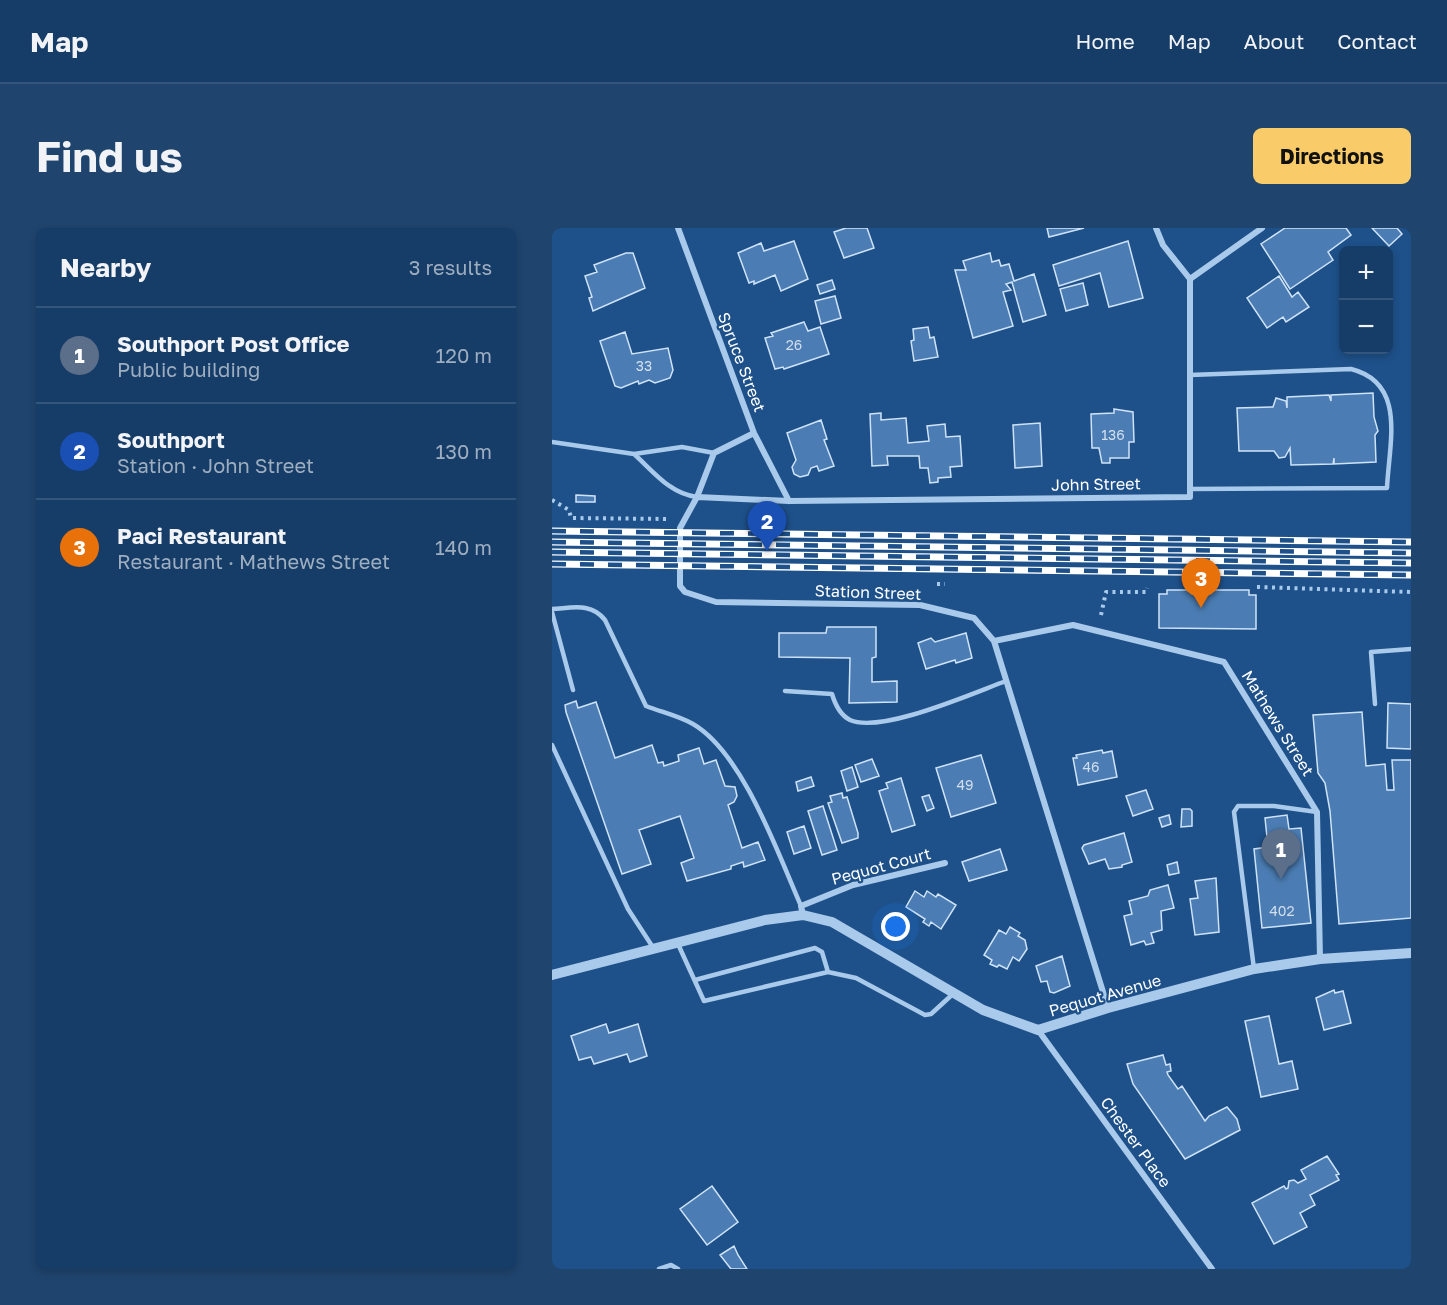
<!DOCTYPE html>
<meta charset="utf-8">
<style>
:root{--surface:#163d68;--page:#1f446e;--text:#f1f3f6;--muted:#9eaec0;--line:#35567c;--accent:#facc69}
body{margin:0;font-family:"Golos Text",sans-serif;background:var(--page);color:var(--text)}
.controls{position:absolute;right:18px;top:18px;display:grid;overflow:hidden;border-radius:9px;box-shadow:0 3px 9px #0003}
.controls button{width:54px;height:54px;display:grid;place-items:center;padding:0;border:0;border-bottom:2px solid var(--line);background:var(--surface);color:var(--text);font:30px sans-serif}
.you{position:absolute;left:344px;top:699px;width:21px;height:21px;margin:-15px;border:4px solid #fff;border-radius:50%;background:#1a73e8;box-shadow:0 0 0 9px #1a73e833}
.badge{display:grid;place-items:center;width:39px;height:39px;border-radius:50%;background:var(--accent);color:#fff;font-size:20px;font-weight:700}
.pin{position:absolute;translate:-50% -50px;filter:drop-shadow(0 2px 3px #0008)}
.pin::after{content:'';position:absolute;top:32px;width:21px;height:18px;background:inherit;clip-path:polygon(0 0,100% 0,50% 100%)}
.list{margin:0;padding:0;list-style:none}
h2{display:flex;justify-content:space-between;align-items:center;height:78px;margin:0;padding:0 24px;font-size:26px}
h2 small{font-size:20px;font-weight:400;color:var(--muted)}
.list li{display:grid;grid-template-columns:39px 1fr auto;gap:18px;align-items:center;box-sizing:border-box;height:96px;padding:0 24px;border-top:2px solid var(--line)}
.list b{display:block;font-size:22px;white-space:nowrap}
.list p{margin:0;font-size:20px;white-space:nowrap;color:var(--muted)}
.list em{font-size:20px;font-style:normal;color:var(--muted)}
.map{position:relative;flex:none;width:859px;height:1041px;overflow:hidden;border-radius:9px}
header{display:flex;align-items:center;gap:36px;box-sizing:border-box;height:84px;padding:0 30px;background:var(--surface);border-bottom:2px solid var(--line)}
header strong{font-size:28px}
nav{display:flex;gap:33px;margin-inline-start:auto;font-size:21px}
.intro{display:flex;align-items:center;justify-content:space-between;box-sizing:border-box;height:144px;padding:0 36px}
h1{margin:0;font-size:42px}
.button{padding:15px 27px;border-radius:9px;background:var(--accent);color:#111;font-size:21px;font-weight:700}
main{display:flex;gap:36px;padding:0 36px}
aside{flex:1;background:var(--surface);border-radius:9px;box-shadow:0 3px 9px #0003}
.map>svg:first-child{display:block}
.building{fill:#4b7db4;stroke:#cfe3f8;stroke-width:1.5}
.lines{fill:none;stroke-linecap:round;stroke-linejoin:round}
.path{stroke:#aacaec;stroke-width:4;stroke-dasharray:3 4.5;stroke-linecap:butt}
.service{stroke:#aacaec;stroke-width:4.5}
.minor{stroke:#aacaec;stroke-width:6}
.tertiary{stroke:#aacaec;stroke-width:10}
.rail-casing{stroke:#fff;stroke-width:7}
.rail{stroke:#1e518a;stroke-width:4.5;stroke-dasharray:14;stroke-linecap:butt}
.labels{text-anchor:middle;stroke-width:4.5;stroke-linejoin:round;paint-order:stroke}
.number-label{font-size:14px;fill:#d2deec}
.street-label{font-size:16px;fill:#fff;stroke:#1e518a}
</style>
<header>
<strong>Map</strong>
<nav><a>Home</a><a>Map</a><a>About</a><a>Contact</a></nav>
</header>
<div class="intro"><h1>Find us</h1><a class="button">Directions</a></div>
<main>
<aside>
<h2>Nearby<small>3 results</small></h2>
<ul class="list">
<li><span class="badge" style="background:#5c6f8a">1</span><div><b>Southport Post Office</b><p>Public building</p></div><em>120 m</em></li>
<li><span class="badge" style="background:#1a4fb4">2</span><div><b>Southport</b><p>Station · John Street</p></div><em>130 m</em></li>
<li><span class="badge" style="background:#e8710a">3</span><div><b>Paci Restaurant</b><p>Restaurant · Mathews Street</p></div><em>140 m</em></li>
</ul>
</aside>
<div class="map">
<svg width="859" height="1041" viewBox="0 0 859 1041">
<rect width="100%" height="100%" fill="#1e518a"/>
<!-- building -->
<path class="building" d="M294,0H315L322,20L292,30L282,4Z
M495,0H532L497,9Z
M733,0H794L799,7L776,24L781,32L738,61L709,16Z
M820,0H845L850,6L837,18Z
M242,13L256,51L229,63L223,47L202,56V53L197,55L186,25L209,15L212,23Z
M576,13L591,70L557,79L548,45L507,58L501,37Z
M74,25H81L93,60L41,83L37,70L40,69L33,48L45,44L42,37Z
M438,25L440,34L447,32L449,38L457,36L462,53L482,46L494,87L471,94L460,54L454,56L459,62L451,64L461,98L421,110L403,42H414L411,33Z
M727,48L740,69L746,64L757,79L734,94L731,89L715,100L695,70Z
M280,52L283,61L268,66L265,57Z
M531,55L536,77L514,83L508,61Z
M283,68L289,90L269,96L263,73Z
M252,94L256,103L268,99L277,126L232,141L231,139L223,141L213,110L221,108L219,105Z
M376,99L378,110L382,109L386,129L362,133L359,113L362,112L361,101Z
M73,104L80,126L116,120L121,142L118,150L103,155L97,152L87,156L86,153L69,160L63,158L48,113Z
M821,165L822,189L826,203L823,207L824,234L782,236V230L781,236L739,237L738,220L733,229L727,230L722,223H687L685,180L721,179L724,170L734,173L735,180V169L777,167L779,173V167Z
M562,181L581,184L582,214H577V230H558V235H550L547,220H540L539,186L562,185Z
M329,185V192L354,190L356,215L377,213L375,198L393,196L394,209L408,208L410,238L398,239L399,249L386,250V254L378,255L376,240H368L367,228H335L336,237L320,238L318,186Z
M269,192L275,211L272,212L282,238L267,243L265,238L259,240L256,247L248,249L242,246L240,239L244,232L235,205Z
M488,195L490,238L463,240L461,197Z
M24,267L43,268V274H24Z
M615,362H697V367H704V401L607,400V366H615Z
M275,399H324V429L320,430V454L345,453V474L297,475L298,430L227,429V405H274Z
M414,405L420,430L404,435L403,432L374,441L366,415L379,410L383,414Z
M24,473L26,480L44,474L63,530L100,517L106,535L111,534L112,538L127,533L126,527L147,520L152,536L164,532L173,558L183,559L185,568L182,574L176,577L190,620L206,614L213,632L192,639L191,634L179,638V641L135,653L129,635L142,630L128,588L87,602L99,636L70,646L14,484L13,477Z
M836,475L859,476V521L835,520Z
M810,484L814,538L833,536L835,562H842L840,532H859V690L787,696L778,583L773,555L766,545L761,487Z
M550,522L551,525L560,523L565,549L526,557L521,530H525L524,527Z
M429,527L444,575L399,589L384,540Z
M320,531L327,548L309,554L303,537Z
M300,539L306,559L295,563L289,543Z
M259,549L262,558L246,563L244,554Z
M349,550L363,597L340,604L327,563L336,560L334,555Z
M594,562L601,581L581,588L574,568Z
M290,565L291,570L295,569L306,605V610L290,615L276,575L280,574L278,568Z
M377,567L382,580L375,583L370,569Z
M271,578L285,622L270,627L256,583Z
M630,581H638L640,583V598L629,599Z
M617,587L619,596L610,599L607,590Z
M735,587L737,601L749,600L759,695L710,700L702,621L716,619L713,590Z
M252,598L259,620L242,626L235,604Z
M572,605L580,634L570,637V639L557,641L553,631L537,636L530,620L532,617Z
M448,621L455,642L417,653L410,634Z
M625,634L627,645L617,647L615,637Z
M664,650L667,704L643,707L638,671L646,670L643,653Z
M616,657L622,680L609,683L610,702L599,705L602,715L594,717L592,713L579,717L572,688L580,686L577,673L596,668L598,662Z
M363,663L372,669L375,663L384,669L386,666L404,677L389,701L379,694L377,698L371,694L373,691L354,679Z
M458,699L468,705L466,708L473,712L475,721L467,733L461,729L455,741L447,737L445,739L438,736L440,732L432,727L447,702L454,706Z
M510,728L518,758L502,765L498,764L495,753L489,754L484,738Z
M782,762L783,765L791,763L799,795L772,802L764,770Z
M717,788L727,836L740,833L746,861L709,869L693,793Z
M54,796L57,805L86,796L95,828L78,834L75,826L42,836L39,829L27,832L19,808Z
M611,827L614,837L618,836L619,843L615,844L616,847L626,861L630,858L653,893L657,888L675,879L685,891L688,902L633,931L581,856L575,836Z
M775,928L787,946L784,947L787,952L758,967L763,977L748,985L755,999L722,1016L700,975L732,958L734,961L736,960L737,953L742,952L746,955L754,951L749,942Z
M160,958L186,994L155,1017L128,981Z
M182,1018L186,1027L195,1041H179L168,1027Z"/>
<g class="lines">
<!-- path -->
<path class="path" d="M0,272L17,282L19,290L117,291
M385,356H393
M705,359L859,364
M549,387L554,364H594L595,360"/>
<!-- service -->
<path class="service" d="M638,147L799,141C855,155 837,215 835,260L638,261
M0,214L82,226L130,219L162,225
M82,226C101,243 118,266 145,269
M0,381C20,380 39,374 53,392L94,478C109,484 127,488 141,496C191,525 226,626 249,678
M0,384L21,462
M233,463L280,466C283,476 288,487 298,492C329,506 421,465 454,453
M823,476L819,424L859,421
M0,517L76,681L102,721
M126,716L152,773L276,744L304,750L373,787L379,786L402,765
M702,741L682,584L686,578H722L765,584
M143,752L263,720L270,724L276,744
M107,1041L119,1037L126,1041"/>
<!-- minor -->
<path class="minor" d="M126,0L202,205L237,273
M604,0L611,17L638,51
M202,205L162,225L145,269L128,300V358L133,364L164,374L368,377L422,390L442,413L556,780
M145,269L237,273L638,269V51L710,0
M442,413L521,397L672,434L765,584L768,731
M251,687L249,678L301,657L393,635
M486,802L660,1041"/>
<!-- tertiary -->
<path class="tertiary" d="M0,747L213,692L251,687L280,694L431,782L486,802L556,780L702,741L768,731L859,725"/>
<defs>
<path id="rail" d="M0,303L859,314
M0,314L859,325
M0,324L859,335
M0,336L859,347"/>
</defs>
<!-- rail casing -->
<use href="#rail" class="rail-casing"/>
<!-- rail -->
<use href="#rail" class="rail"/>
</g>
<g class="labels">
<!-- number labels -->
<g class="number-label">
<text x="242" y="122">26</text>
<text x="92" y="143">33</text>
<text x="561" y="212">136</text>
<text x="539" y="544">46</text>
<text x="413" y="562">49</text>
<text x="730" y="688">402</text>
</g>
<!-- street labels -->
<g class="street-label">
<text transform="translate(190 134) rotate(69)" y="6">Spruce Street</text>
<text transform="translate(544 256) rotate(-1)" y="6">John Street</text>
<text transform="translate(316 364) rotate(2)" y="6">Station Street</text>
<text transform="translate(726 495) rotate(58)" y="6">Mathews Street</text>
<text transform="translate(329 638) rotate(-15)" y="6">Pequot Court</text>
<text transform="translate(553 767) rotate(-16)" y="6">Pequot Avenue</text>
<text transform="translate(584 914) rotate(54)" y="6">Chester Place</text>
</g>
</g>
</svg>
<div class="controls">
<button>+</button>
<button>−</button>
</div>
<div class="you"></div>
<div class="pin badge" style="left:729px;top:651px;background:#5c6f8a">1</div>
<div class="pin badge" style="left:215px;top:323px;background:#1a4fb4">2</div>
<div class="pin badge" style="left:649px;top:380px;background:#e8710a">3</div>
</div>
</main>
